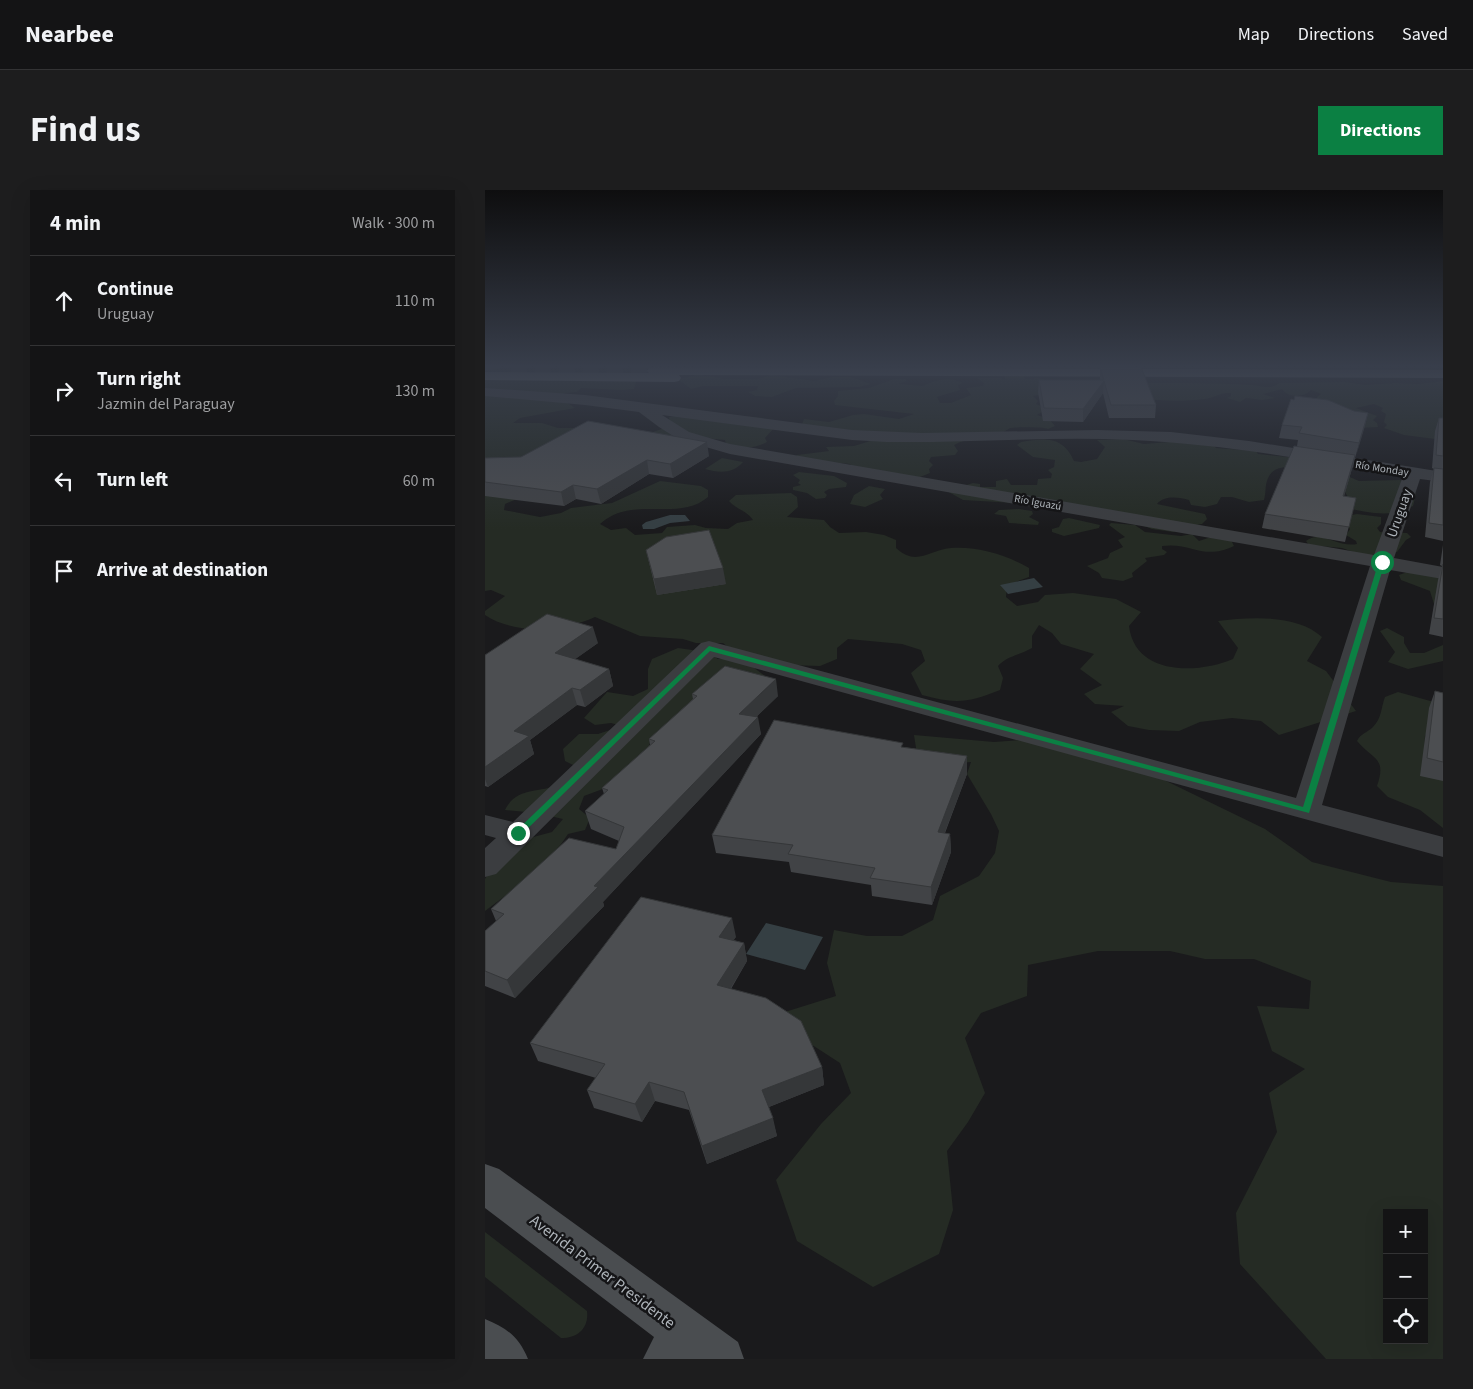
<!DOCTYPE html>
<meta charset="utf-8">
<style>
:root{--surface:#141415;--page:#1d1d1e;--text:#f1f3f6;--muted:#9d9ea0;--line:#333334;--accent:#0b8043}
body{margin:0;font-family:"Source Sans 3",sans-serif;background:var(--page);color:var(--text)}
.controls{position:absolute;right:15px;bottom:15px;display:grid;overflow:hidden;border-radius:0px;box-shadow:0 5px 20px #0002}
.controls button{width:45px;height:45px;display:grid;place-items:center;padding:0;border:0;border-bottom:1px solid var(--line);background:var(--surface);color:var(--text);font:25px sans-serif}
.stop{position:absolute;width:15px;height:15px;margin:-11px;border:4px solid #0b8043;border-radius:50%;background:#fff}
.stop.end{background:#0b8043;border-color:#fff;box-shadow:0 1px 5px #0008}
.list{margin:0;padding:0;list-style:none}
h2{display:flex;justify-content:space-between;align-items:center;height:65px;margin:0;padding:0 20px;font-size:21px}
h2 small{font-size:16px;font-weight:400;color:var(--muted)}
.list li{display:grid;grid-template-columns:32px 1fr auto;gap:15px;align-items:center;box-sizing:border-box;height:90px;padding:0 20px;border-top:1px solid var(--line)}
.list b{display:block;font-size:19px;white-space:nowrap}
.list p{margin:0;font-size:16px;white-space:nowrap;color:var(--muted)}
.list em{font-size:16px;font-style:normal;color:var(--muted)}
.icon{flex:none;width:28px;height:28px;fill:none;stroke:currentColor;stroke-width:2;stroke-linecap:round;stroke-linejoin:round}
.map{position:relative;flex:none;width:958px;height:1169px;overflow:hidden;border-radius:0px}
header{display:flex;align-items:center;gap:30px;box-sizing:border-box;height:70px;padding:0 25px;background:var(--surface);border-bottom:1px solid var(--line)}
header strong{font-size:24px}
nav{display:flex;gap:28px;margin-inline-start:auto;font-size:18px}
.intro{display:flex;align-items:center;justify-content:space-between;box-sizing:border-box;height:120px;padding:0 30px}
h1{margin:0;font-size:35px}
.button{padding:12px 22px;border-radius:0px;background:var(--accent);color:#fff;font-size:18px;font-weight:700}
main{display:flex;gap:30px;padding:0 30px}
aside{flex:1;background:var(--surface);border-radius:0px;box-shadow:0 5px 20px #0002}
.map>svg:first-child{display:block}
.green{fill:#252b24;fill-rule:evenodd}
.water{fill:#353f43}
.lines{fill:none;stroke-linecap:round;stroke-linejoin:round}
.motorway-tunnel{stroke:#38393c;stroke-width:16;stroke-dasharray:16 8;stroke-linecap:butt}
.minor{fill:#3b3d40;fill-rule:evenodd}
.tertiary{fill:#3b3d40;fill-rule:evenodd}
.secondary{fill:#4a4d50;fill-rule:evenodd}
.motorway{fill:#686c71;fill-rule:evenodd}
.wall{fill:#414346}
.shaded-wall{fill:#353739}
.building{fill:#4c4e51;stroke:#353739}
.route{fill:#0b8043}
.labels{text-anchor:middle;stroke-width:5;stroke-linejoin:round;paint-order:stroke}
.far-street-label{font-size:11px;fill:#aeb4ba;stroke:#151517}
.street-label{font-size:14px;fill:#aeb4ba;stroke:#151517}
.near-street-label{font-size:16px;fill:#aeb4ba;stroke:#151517}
</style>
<header>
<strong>Nearbee</strong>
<nav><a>Map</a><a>Directions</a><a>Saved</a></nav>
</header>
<div class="intro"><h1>Find us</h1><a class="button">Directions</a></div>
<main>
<aside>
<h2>4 min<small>Walk · 300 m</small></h2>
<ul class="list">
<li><svg class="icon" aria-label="ahead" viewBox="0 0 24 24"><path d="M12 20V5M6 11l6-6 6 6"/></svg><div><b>Continue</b><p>Uruguay</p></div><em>110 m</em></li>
<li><svg class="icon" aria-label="right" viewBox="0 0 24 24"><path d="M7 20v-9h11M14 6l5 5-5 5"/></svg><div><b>Turn right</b><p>Jazmin del Paraguay</p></div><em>130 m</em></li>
<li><svg class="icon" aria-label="left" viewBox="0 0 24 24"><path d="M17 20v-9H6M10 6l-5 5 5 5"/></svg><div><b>Turn left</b></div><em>60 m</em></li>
<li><svg class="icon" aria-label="arrive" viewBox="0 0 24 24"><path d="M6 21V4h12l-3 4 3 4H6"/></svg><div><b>Arrive at destination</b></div></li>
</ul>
</aside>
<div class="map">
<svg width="958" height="1169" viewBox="0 0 958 1169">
<rect width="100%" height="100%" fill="#1a1a1c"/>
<!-- green -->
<path class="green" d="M21,175H542L543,178H164L158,186L0,183V178Z
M543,175H958V181L544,178Z
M213,185L238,188L235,189H273L287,185L329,191L347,187H366L386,194L374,197L311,198L287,207L270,206L263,202L272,200L273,196H218L206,199L193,189Z
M520,186H538L541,189L553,188L569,192L562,204L548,206L553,211L551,214L562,219L552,225L564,229L570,236L563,239C560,237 529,237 525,238C523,239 521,241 518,242C503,249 484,246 469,255L473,261L470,265L446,267L444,271L448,275L444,279L445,283L425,291L392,290L372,283L365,274L308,269L312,265L344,261L341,257L369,256L395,248L317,234L319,229L344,232L368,225L379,224L414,229L429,224L350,215L349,211L353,206V201L384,198L409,189H421V191L414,194L438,196C450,190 464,186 478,193L473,195L475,200L452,207L455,213H466L486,205L481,198L498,196L499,193L492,188H516L520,190Z
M0,188L152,189L149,199L136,200L96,198L92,202L80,203L74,207L90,218L35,228L28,233H57L73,238H91L95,249L0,279Z
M958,191V250L919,245L899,238L902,235L899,232L901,224L896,221L898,218L889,214L871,218L892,226L888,230L892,233L893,237L874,238L832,211V207L836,204L826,200C819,208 803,208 797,199L778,204L790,208L777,210L761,208L755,212L742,208L746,206V203C735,202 729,208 720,209C697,212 675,211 653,208L659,193C696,193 731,193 768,195C776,196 787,200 794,193L860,192L880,195L911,193L934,194Z
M223,222L278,228L290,237L280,248L282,252C268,260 256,258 241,254L240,250L188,245L181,249L151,248L185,236L184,227Z
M638,249L659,254L696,251L728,255L731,258L771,261L773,264L823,269L874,291L915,290L924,294L931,304L928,316C908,328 884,323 862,318L864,309L860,302L861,299C842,292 792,259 782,291C780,296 781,304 779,310L764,312L747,307H736L732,314L720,317L706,315L704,310C694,307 679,305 672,314L720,324L722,329L717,334L704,336L688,342L667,339L651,333L530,313L478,310L462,301L488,293L495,294V297H511V291L522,289L526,295H552L553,289L566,288L567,284L563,280L569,277L570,270L548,267L532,255L536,252C560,248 578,246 589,271L596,272L612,269L620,257L612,250Z
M237,268L258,272C248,284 234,283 220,279Z
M314,282L349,286L362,293L361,297L344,299L339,302L342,305L340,308L331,309L322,303L308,300V297L316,295L313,293L315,290L308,285Z
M175,291L216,296L223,300V307C193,333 148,304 115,334L126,340L141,338L150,345L177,343L182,337L210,335L221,338L243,339L252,333L268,330C261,320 252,320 244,311L251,305L306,303L312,307L313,317L302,327L339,330L345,337L354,343L381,342L399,345L411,350V358C432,377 443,360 466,358C492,356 522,365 544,378V387L522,395L521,407L532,416L553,412L560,405L588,403L631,409L656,422L644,436C650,486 713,484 748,469L753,458L733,431C765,427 812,424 837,447L822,471L841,481L871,521L794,545L776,531L747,528L715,532L694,541L664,540L643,536L626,522L639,516L610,514L599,504L617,495L595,479L609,464L576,454L567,443L554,435L547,446V458C535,465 522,466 513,476L518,488L515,500C483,513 470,514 437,505L426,483L440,471L436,460L417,454L363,449L352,458V469L335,476L264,474L280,486L165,551L163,561L131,594L99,606L94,619L105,628L100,640L83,644C64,675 29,699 0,721V689L11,669L41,649L67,642L78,629L52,623L20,620C32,596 53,604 75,594C81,591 87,582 92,577L80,571L78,559L94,544H113L137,536L126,533L110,535L99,528L122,502L148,506L163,499V479L167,469L193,458L221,462L233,469H243L262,473L238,453H211L198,449L155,446L110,427C78,442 30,445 0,425V421L20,406L6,400L0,401V297L34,308L20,314L19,320L55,327L76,323L86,318L127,313Z
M384,296L400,299L395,305L398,309L380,317L365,314L369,305Z
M534,319L547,321L548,324L544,327L554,332L553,335L524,333L521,326L509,324L514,320Z
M872,324L896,327V334L892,338L895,342L922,343L926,347L921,350L912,362H903L892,366L874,364L857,358L824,355L821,351C835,339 853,358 872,354L871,351L861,345L865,339L862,335L867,325Z
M584,328L615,335L614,338L579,346L567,342V339L574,337L578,329Z
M626,333L650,335L660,342L696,346L707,344L714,351L729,346L746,350L749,356C718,371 707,352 677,356V359L682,362L679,365L660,368L662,371L647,383L648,387L638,391L617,388L614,383L602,376L623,368L625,363L638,357L633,350L640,347L624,335Z
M928,380L958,383L957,422L949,414L945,401L916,390L914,385Z
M902,438L919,447V453L925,463H939L958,455V471L923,479L903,472L910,462L895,441Z
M913,502L956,514L940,546L939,562L958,574V638L935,620L903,607L892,596C902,567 888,570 872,551C876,543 882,543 888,537C897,528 896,517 900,507Z
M429,545L509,552L549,549L675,588L780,639L827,672L906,692L958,696V1169H841L755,1074L751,1023L792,942L784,903L820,879L787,861L772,816L824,819L826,791L769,769H720L685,761H613L543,775L542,806L496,823L480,848L500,903L483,932L462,961L468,1020L454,1064L388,1097L312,1051L291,990L336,934L366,903L355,873L284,827L351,806L342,773L349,740L382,746H417L448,730L455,706L494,686L510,663L514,641L506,624L482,584L486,572L434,577ZM902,1023H939V1150H902Z
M0,1042L102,1121C104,1138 93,1148 76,1148L0,1087Z"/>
<!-- water -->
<path class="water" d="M185,325H200L205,331L185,333L169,339H158L157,335L161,332Z
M549,388L558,397L523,404L515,395Z
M281,733L338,747L320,780L261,764Z"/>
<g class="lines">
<!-- motorway-tunnel -->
<path class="motorway-tunnel" d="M26,175L169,181"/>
<!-- minor -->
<path class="minor" d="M0,198L100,205L367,240L437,243L612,240L686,242L764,251L958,282V292L935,289L909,368L958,377V389L905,380L837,615L958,647V667L229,467L11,684L0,687V658L11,648L0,645V625L28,632L216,453L224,451L811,608L885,376L245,264L193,249L174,237L154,222L100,215L0,206ZM177,225L367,250L402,252C484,253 566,246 648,250C739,254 829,271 918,286L889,365L245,254L204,242Z"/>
<!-- tertiary -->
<path class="tertiary" d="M0,175H18L16,178L0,181Z"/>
<!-- secondary -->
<path class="secondary" d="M0,974L14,979L253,1152L259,1169H158L169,1147L0,1018Z
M0,1129C22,1138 34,1147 43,1169H0Z"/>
<!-- motorway -->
<path class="motorway" d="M169,177L958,180V188L194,185L196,188L194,191L189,192L0,190V182L164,183L162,181L164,178Z"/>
</g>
<!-- wall -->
<path class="wall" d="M611,175H650V177L671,215L670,228H624L618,203L598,232L558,231L553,202L554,190H615V177H611Z
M869,221L883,223L859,306L871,308L860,352L777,338L780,324L812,256L813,250L794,248L797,235Z
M954,228H958V351L940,347L945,292L949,279L947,278L950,241Z
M224,266L188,288L164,284L116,314L91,309L79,316L0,306V268Z
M958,355V447L944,444L953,390L957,376L955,375Z
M161,360L241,394L172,405Z
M113,453L90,469L124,479L128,496L100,517L92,515L45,550L49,564L3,597L0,596V465Z
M950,501L958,503V591L935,586L944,518Z
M207,504L293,506L271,527L276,544L118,712L119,716L30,808L0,796V741L11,731L6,719L131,659L134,651L106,639L100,621L119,604L117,598L165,555L164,549L208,509Z
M418,557L482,566V584L460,643L465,644L466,662L447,715L387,706L386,695L306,682L304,672L231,663L227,645Z
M251,747L248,750L259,753L262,771L246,799L337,877L339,895L284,917L292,946L222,974L204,920L170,911L157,932L109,918L102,900L111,888L53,871L45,853Z"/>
<!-- shaded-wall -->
<path class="shaded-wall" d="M619,191L618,203L598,232V219Z
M883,223L880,236L871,266L874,253Z
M222,252L224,266L188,288L185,274Z
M870,265L867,279L855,320L858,306Z
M162,270L164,284L116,314L112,299Z
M88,295L91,309L79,316L76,302Z
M238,378L241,394L172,405L169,389Z
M108,437L113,453L75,480L70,463Z
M124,479L128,496L100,517L95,500Z
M291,489L293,506L257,541L254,524Z
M87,498L92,515L45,550L49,564L3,597L0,589V577L29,541Z
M273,527L276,544L118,712L119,716L30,808L22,790L109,696Z
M482,566V584L453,660V642Z
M465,644L466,662L447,715L446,697Z
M247,728L251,747L238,765L234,747Z
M259,753L262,771L236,814L232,795Z
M337,877L339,895L281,918L277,900Z
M164,892L170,911L157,932L150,914Z
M288,928L292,946L222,974L217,956Z"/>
<!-- building -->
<path class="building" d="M615,177H656L671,215H626L619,191L598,219L559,218L554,190H619Z
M810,206L843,210L869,221L883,223L874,253L814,243L817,237L797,235L806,209L809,210Z
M954,228H958V266L951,265Z
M103,231L222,252L185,274L162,270L112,299L88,295L76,302L0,292V268L36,267Z
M809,256L870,265L858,306L871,308L864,337L780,324Z
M949,278L958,279V335L944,333Z
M224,340L238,378L169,389L161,360L181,347Z
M958,374V429L949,428Z
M62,424L108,437L70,463L124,479L95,500L87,498L29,541L44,546L0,577V465Z
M240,476L291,489L254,524L273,527L109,696L113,697L22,790L0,781V741L19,724L6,719L84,648L131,659L139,637L100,621L123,600L117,598L170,551L164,549L212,506L207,504Z
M950,501L958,503V572L942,568Z
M289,530L418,553L416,557L482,566L453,642L465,644L446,697L385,688L390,678L303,664L308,655L227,645Z
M156,707L247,728L234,747L259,753L232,795L281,808L316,831L337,877L277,900L288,928L217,956L199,902L164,892L150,914L102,900L120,874L45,853Z"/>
<!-- sky -->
<linearGradient id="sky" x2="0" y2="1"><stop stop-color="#0e0e0f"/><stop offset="0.52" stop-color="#383e4b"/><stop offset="1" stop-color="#383e4b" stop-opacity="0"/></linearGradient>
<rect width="958" height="339" fill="url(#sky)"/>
<!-- route -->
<path class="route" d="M894,371L900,372L824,623L225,461L36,645L29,643L224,456L818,617Z"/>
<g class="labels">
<!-- far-street labels -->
<g class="far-street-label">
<text transform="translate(897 278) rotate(9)" y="4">Río Monday</text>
<text transform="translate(553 312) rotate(10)" y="4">Río Iguazú</text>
</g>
<!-- street labels -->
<g class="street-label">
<text transform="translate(914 323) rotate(-71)" y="5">Uruguay</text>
</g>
<!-- near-street labels -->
<g class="near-street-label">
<text transform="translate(118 1081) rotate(37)" y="6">Avenida Primer Presidente</text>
</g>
</g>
</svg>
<div class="controls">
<button>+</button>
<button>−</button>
<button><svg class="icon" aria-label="locate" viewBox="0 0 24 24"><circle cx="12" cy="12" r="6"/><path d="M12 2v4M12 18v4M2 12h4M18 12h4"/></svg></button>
</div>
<div class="stop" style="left:897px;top:372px"></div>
<div class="stop end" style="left:33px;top:643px"></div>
</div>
</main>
